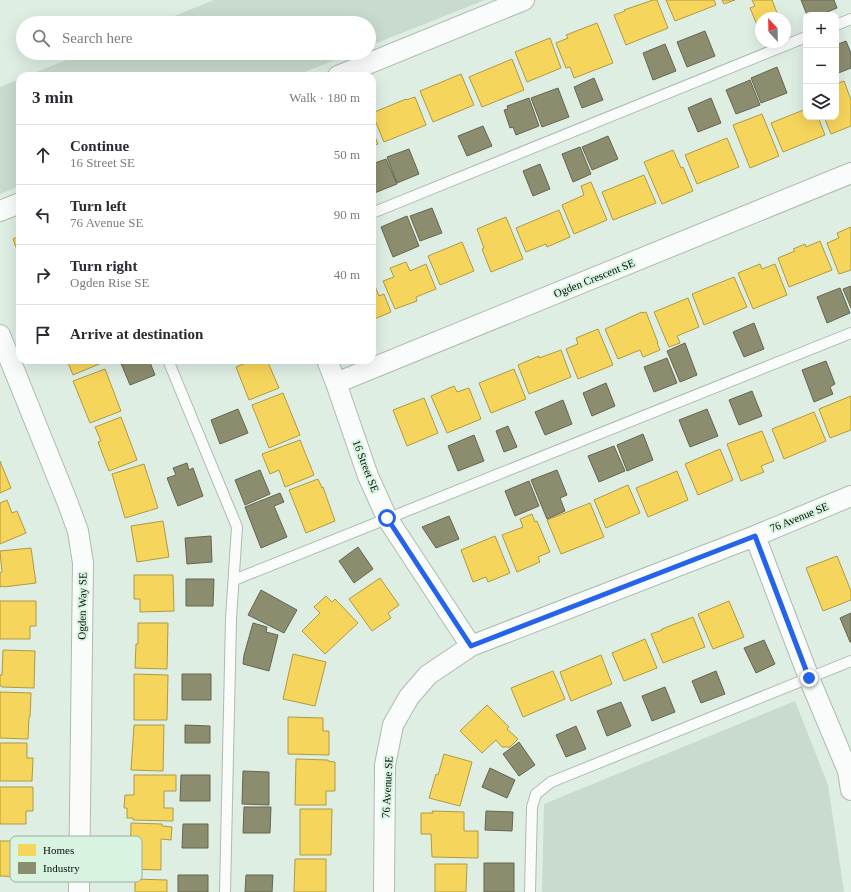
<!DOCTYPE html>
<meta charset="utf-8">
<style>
:root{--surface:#fff;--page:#f2f2f3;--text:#2b2b33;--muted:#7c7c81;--line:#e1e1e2}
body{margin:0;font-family:"Times New Roman",serif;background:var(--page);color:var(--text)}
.controls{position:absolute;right:12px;top:12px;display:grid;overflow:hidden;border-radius:8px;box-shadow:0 4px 16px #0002}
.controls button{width:36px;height:36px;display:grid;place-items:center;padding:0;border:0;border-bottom:1px solid var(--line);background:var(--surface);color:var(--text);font:20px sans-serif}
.compass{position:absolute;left:755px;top:12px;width:36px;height:36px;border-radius:50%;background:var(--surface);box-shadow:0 4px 16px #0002;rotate:338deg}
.stop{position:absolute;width:12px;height:12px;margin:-9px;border:3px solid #2563eb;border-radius:50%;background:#fff}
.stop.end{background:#2563eb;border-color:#fff;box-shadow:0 1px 4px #0008}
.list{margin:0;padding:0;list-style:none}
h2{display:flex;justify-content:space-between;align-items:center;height:52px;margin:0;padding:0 16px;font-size:17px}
h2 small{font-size:13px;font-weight:400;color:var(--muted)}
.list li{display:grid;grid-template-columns:26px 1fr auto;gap:12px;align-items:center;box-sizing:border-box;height:60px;padding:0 16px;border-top:1px solid var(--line)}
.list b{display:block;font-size:15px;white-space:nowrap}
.list p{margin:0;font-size:13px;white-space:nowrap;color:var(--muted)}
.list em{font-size:13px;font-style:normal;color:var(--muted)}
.icon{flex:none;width:22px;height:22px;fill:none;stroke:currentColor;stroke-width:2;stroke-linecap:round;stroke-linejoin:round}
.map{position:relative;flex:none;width:851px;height:892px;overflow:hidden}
.search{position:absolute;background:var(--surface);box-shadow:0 4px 16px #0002;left:16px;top:16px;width:360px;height:44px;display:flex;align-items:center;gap:10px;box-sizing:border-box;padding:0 14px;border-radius:22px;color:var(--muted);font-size:15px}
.panel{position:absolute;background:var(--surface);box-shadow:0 4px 16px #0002;left:16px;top:72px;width:360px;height:292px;border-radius:12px}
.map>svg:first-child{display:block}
.green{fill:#c8dbce}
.homes{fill:#f6d55c;stroke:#ae9a43}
.industry{fill:#8c8c6e;stroke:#646650}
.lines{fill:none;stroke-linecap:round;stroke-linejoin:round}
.lane-casing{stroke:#aebab2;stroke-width:12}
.street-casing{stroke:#aebab2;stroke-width:22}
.lane{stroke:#fafcfb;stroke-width:10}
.street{stroke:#fafcfb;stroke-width:20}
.route{stroke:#2563eb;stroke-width:5}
.labels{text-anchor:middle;stroke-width:4;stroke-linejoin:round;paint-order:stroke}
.street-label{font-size:11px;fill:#060f09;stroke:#d8f4e1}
.key{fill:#d8f4e1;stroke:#99afa0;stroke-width:1}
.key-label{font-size:11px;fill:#060f09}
</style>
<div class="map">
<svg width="851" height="892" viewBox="0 0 851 892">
<rect width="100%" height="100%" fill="#deeee3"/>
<!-- green -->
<path class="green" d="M214,0H485L369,46V23H157Z
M83,53H352L295,76H27Z
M20,79V186L0,194V87Z
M795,701L828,785L844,892H542L544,804Z"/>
<!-- homes -->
<path class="homes" d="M653,0H657L668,28L626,45L614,15L625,11L624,10Z
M666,0H714L716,5L675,21Z
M722,0H735L724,4Z
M752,0H772L779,18H761L760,32L750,8L755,6Z
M597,23L613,63L574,78L570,67L566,68L556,43L568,38L566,35Z
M550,38L561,68L527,82L515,52Z
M512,59L524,90L482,107L469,77Z
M461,74L474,105L433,122L420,91Z
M844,81L851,100V126L831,134L824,117H836V84Z
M415,97L426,125L384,142L372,113L406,99V100Z
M806,109V117H818L825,135L783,152L771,123Z
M762,114L779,156L750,168L733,125Z
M372,129L378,144L372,146Z
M727,138L739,167L697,184L685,155Z
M673,150L681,168L683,167L693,191L662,204L644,162Z
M644,175L656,203L613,220L602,192Z
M591,182L607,220L574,234L562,205L584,195L581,186Z
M559,210L570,237L547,247L546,244L526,252L516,228Z
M506,217L523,259L491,272L482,249L484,248L477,229Z
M851,227V270L839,274L827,243L839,238L837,233Z
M20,236V258L13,239Z
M820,241L832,270L789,287L778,258L795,251L793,249L805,244L806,247Z
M462,242L474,271L440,285L428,256Z
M406,262L410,271L426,264L436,289L416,297L417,301L395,309L383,281L394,277L390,268Z
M760,264L762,269L775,264L787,295L753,309L738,273Z
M734,277L747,307L704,325L692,294Z
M372,279L379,296L384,294L391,312L372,320Z
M688,298L699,327L677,336L680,343L669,347L654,312Z
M642,312V313L646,312L658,343H657L660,350L643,357L640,350L618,359L605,329Z
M598,329L613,365L578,379L566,349L578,344L576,338Z
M561,350L571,377L529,394L518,365L539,356V358Z
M67,360H103L104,362L73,375Z
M253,360H267L279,388L249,400L236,367Z
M105,369L121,411L90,423L73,381Z
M514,369L526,399L491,413L479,383Z
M454,386L457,392L469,388L481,419L447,433L431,396Z
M283,393L300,435L269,448L252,405Z
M851,396V430L830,438L819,409Z
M424,398L438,433L407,446L393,410Z
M814,412L826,441L784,459L772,429Z
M121,417L137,460L109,471L98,442L101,441L95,427Z
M762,431L774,461L761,466L764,472L741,481L727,444Z
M300,440L314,475L285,487L279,470L270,474L262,454Z
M720,449L733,480L698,495L685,464Z
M0,461L11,488L0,493Z
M144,464L158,508L125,518L112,474Z
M677,471L688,500L648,517L636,488Z
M318,479L322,488L323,487L335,521L306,533L289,490Z
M628,485L640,513L606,528L594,500Z
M7,500L12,513L17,511L26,533L0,544V503Z
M590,503L604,537L561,554L547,520Z
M532,514L535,522L537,521L550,552L538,557L540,562L517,572L502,535L523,527L520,519Z
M163,521L169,557L137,562L131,526Z
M495,536L510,573L488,582L486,577L473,582L461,550Z
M31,548L36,583L4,587L3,586L0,587V573L2,572L0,551Z
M837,556L851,591V600L823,611L806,568Z
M134,575H173L174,611L140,612V599H134Z
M380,578L399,605L388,613L391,618L372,631L349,599Z
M326,596L332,602L335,599L358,623L325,654L302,631L320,613L314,607Z
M0,601H36V626H30V639H0Z
M729,601L744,637L713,649L698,614Z
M693,617L705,647L663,663L651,634L662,630V629Z
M138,623H168L167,669L135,668L136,644H138Z
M645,639L657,668L624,681L612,653Z
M3,650L35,651L34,688L2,687V686H0V675H2Z
M293,654L326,662L315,706L283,699Z
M601,655L612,684L571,701L560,672Z
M553,671L565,699L523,717L511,688Z
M134,674L168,675L167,720H134Z
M0,692L31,693L30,717H29L28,739L0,738Z
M487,705L509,727L507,729L518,739L510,747H502L496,740L482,753L460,731Z
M288,717L323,718V731H329V755L288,754Z
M134,725H164L163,771L131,770Z
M0,743H27V758H33L32,781H0Z
M444,754L472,762L460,806L429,798L436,774L438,775Z
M296,759L328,760V761L335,762V791H326V805H295Z
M134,775H176V791H164V808H173V821L133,820V818H127V808H124L125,795H134Z
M0,787H33V811H26V824H0Z
M300,809H332L331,855H300Z
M432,811L464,812V831H478V858L432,857L431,834H421V813H433Z
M131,823L162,824V826L172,827L171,840L161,839V870L130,869Z
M0,841H31V877L0,876Z
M295,859H326V892H294Z
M435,864H467L466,892H435Z
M135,879L167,880V892H135Z"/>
<!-- industry -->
<path class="industry" d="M801,0H834L837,8L820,15H807Z
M705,31L715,56L687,67L677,42Z
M846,41L851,53V68L836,74V45Z
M665,44L676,71L653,80L643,53Z
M777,67L787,93L761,103L751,78Z
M594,78L603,100L582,108L574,87Z
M750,80L760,105L736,114L726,90Z
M558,88L569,117L542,127L531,98Z
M529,98L539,126L516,135L513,127L510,128L504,110L508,109L507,106Z
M711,98L721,123L698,132L688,108Z
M483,126L492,146L467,156L458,136Z
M608,136L618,159L592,170L582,147Z
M580,147L591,174L573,182L562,154Z
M409,149L419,174L397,183L387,157Z
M386,159L397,184L372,194V164Z
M540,164L550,189L533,196L523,171Z
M432,208L442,233L420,241L410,216Z
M407,216L419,246L393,257L381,227Z
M851,286V308L843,289Z
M840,288L850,313L827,323L817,297Z
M754,323L764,349L744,357L733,332Z
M685,343L697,375L680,382L667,351Z
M667,358L677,383L654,392L644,367Z
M123,360H149L155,375L130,385L120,361Z
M826,361L835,384L830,387L833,394L814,402L802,370Z
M606,383L615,406L592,416L583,393Z
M752,391L762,416L739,425L729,400Z
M563,400L572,424L545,435L535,412Z
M238,409L248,433L220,444L211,420Z
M707,409L718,436L690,447L679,420Z
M508,426L517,447L504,452L496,431Z
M643,434L653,460L627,471L617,445Z
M474,435L484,461L458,471L448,446Z
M614,446L625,471L599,482L588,456Z
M187,463L189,470L193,468L203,496L178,506L167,478L176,475L173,468Z
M260,470L270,494L245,505L235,480Z
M557,470L567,495L560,498L565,511L547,519L531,480Z
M529,481L539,506L515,516L505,491Z
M280,493L284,502L274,506L287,537L261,548L245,507Z
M449,516L459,539L436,548L422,527Z
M211,536L212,562L187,564L185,538Z
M358,547L373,569L354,583L339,561Z
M186,579H214L213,606H186Z
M261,590L297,610L284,633L248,615Z
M851,613V642H850L840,618Z
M253,623L267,627L266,632L278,635L269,671L243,664L244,655Z
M764,640L775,664L756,673L744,648Z
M716,671L725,694L701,703L692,681Z
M182,674H211V700H182Z
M665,687L675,712L652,721L642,696Z
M621,702L631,726L607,736L597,711Z
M185,725L210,726V743H185Z
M576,726L586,749L566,757L556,735Z
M519,742L535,765L519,776L503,754Z
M490,768L515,780L507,798L482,787Z
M243,771L269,772V805L242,804Z
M181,775H210V801H180Z
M244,807H271L270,833H243Z
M486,811L513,812L512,831L485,830Z
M183,824H208V848H182Z
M484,863H514V892H484Z
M178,875H208V892H178Z
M246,875H273L272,892H245Z"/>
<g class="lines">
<defs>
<path id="lane" d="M836,25L851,19
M372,213L806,37
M168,360L237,527L231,619L225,892
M234,580L851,333
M530,892L532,807L536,794L551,782L851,661"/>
<path id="street" d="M338,76L524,0
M0,211L20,203
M0,335L67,501L78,531L83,563L79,892
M327,360L336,383L368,476L387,518L471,646
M336,383L851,173
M755,536L809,678L848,771L851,790
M384,892L385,765L393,725L409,697L428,675L471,646L755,536L851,496"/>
</defs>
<!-- lane casing -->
<use href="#lane" class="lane-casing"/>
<!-- street casing -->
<use href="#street" class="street-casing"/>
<!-- lane -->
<use href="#lane" class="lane"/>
<!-- street -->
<use href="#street" class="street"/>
</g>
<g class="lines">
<!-- route -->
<path class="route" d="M387,518L471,646L755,536L809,678"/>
</g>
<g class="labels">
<!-- street labels -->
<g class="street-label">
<text transform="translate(594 278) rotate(-22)" y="4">Ogden Crescent SE</text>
<text transform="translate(366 466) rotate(69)" y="4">16 Street SE</text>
<text transform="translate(799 517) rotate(-22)" y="4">76 Avenue SE</text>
<text transform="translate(82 606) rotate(-89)" y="4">Ogden Way SE</text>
<text transform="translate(387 787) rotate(-87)" y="4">76 Avenue SE</text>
</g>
</g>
<!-- legend -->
<rect x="10" y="836" width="132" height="46" rx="6" class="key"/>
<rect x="18" y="844" width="18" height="12" fill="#f6d55c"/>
<rect x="18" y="862" width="18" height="12" fill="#8c8c6e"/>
<g class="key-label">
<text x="43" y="854">Homes</text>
<text x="43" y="872">Industry</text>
</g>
</svg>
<div class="controls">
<button>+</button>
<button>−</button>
<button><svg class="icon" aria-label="layers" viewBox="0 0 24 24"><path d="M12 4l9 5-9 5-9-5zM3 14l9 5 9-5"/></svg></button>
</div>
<svg class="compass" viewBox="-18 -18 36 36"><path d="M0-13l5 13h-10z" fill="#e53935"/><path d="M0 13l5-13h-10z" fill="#7c7c81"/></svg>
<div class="stop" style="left:387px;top:518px"></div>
<div class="stop end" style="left:809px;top:678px"></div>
<div class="search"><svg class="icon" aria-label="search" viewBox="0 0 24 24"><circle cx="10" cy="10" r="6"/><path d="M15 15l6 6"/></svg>Search here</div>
<section class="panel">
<h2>3 min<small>Walk · 180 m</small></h2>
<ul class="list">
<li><svg class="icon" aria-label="ahead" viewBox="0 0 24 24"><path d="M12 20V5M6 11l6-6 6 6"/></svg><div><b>Continue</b><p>16 Street SE</p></div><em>50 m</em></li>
<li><svg class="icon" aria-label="left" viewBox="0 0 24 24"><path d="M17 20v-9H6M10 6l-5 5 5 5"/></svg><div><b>Turn left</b><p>76 Avenue SE</p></div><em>90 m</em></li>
<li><svg class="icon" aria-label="right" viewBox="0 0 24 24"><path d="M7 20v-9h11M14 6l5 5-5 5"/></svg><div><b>Turn right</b><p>Ogden Rise SE</p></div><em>40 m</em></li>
<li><svg class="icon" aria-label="arrive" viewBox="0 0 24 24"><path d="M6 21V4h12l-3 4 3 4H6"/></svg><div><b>Arrive at destination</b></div></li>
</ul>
</section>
</div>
